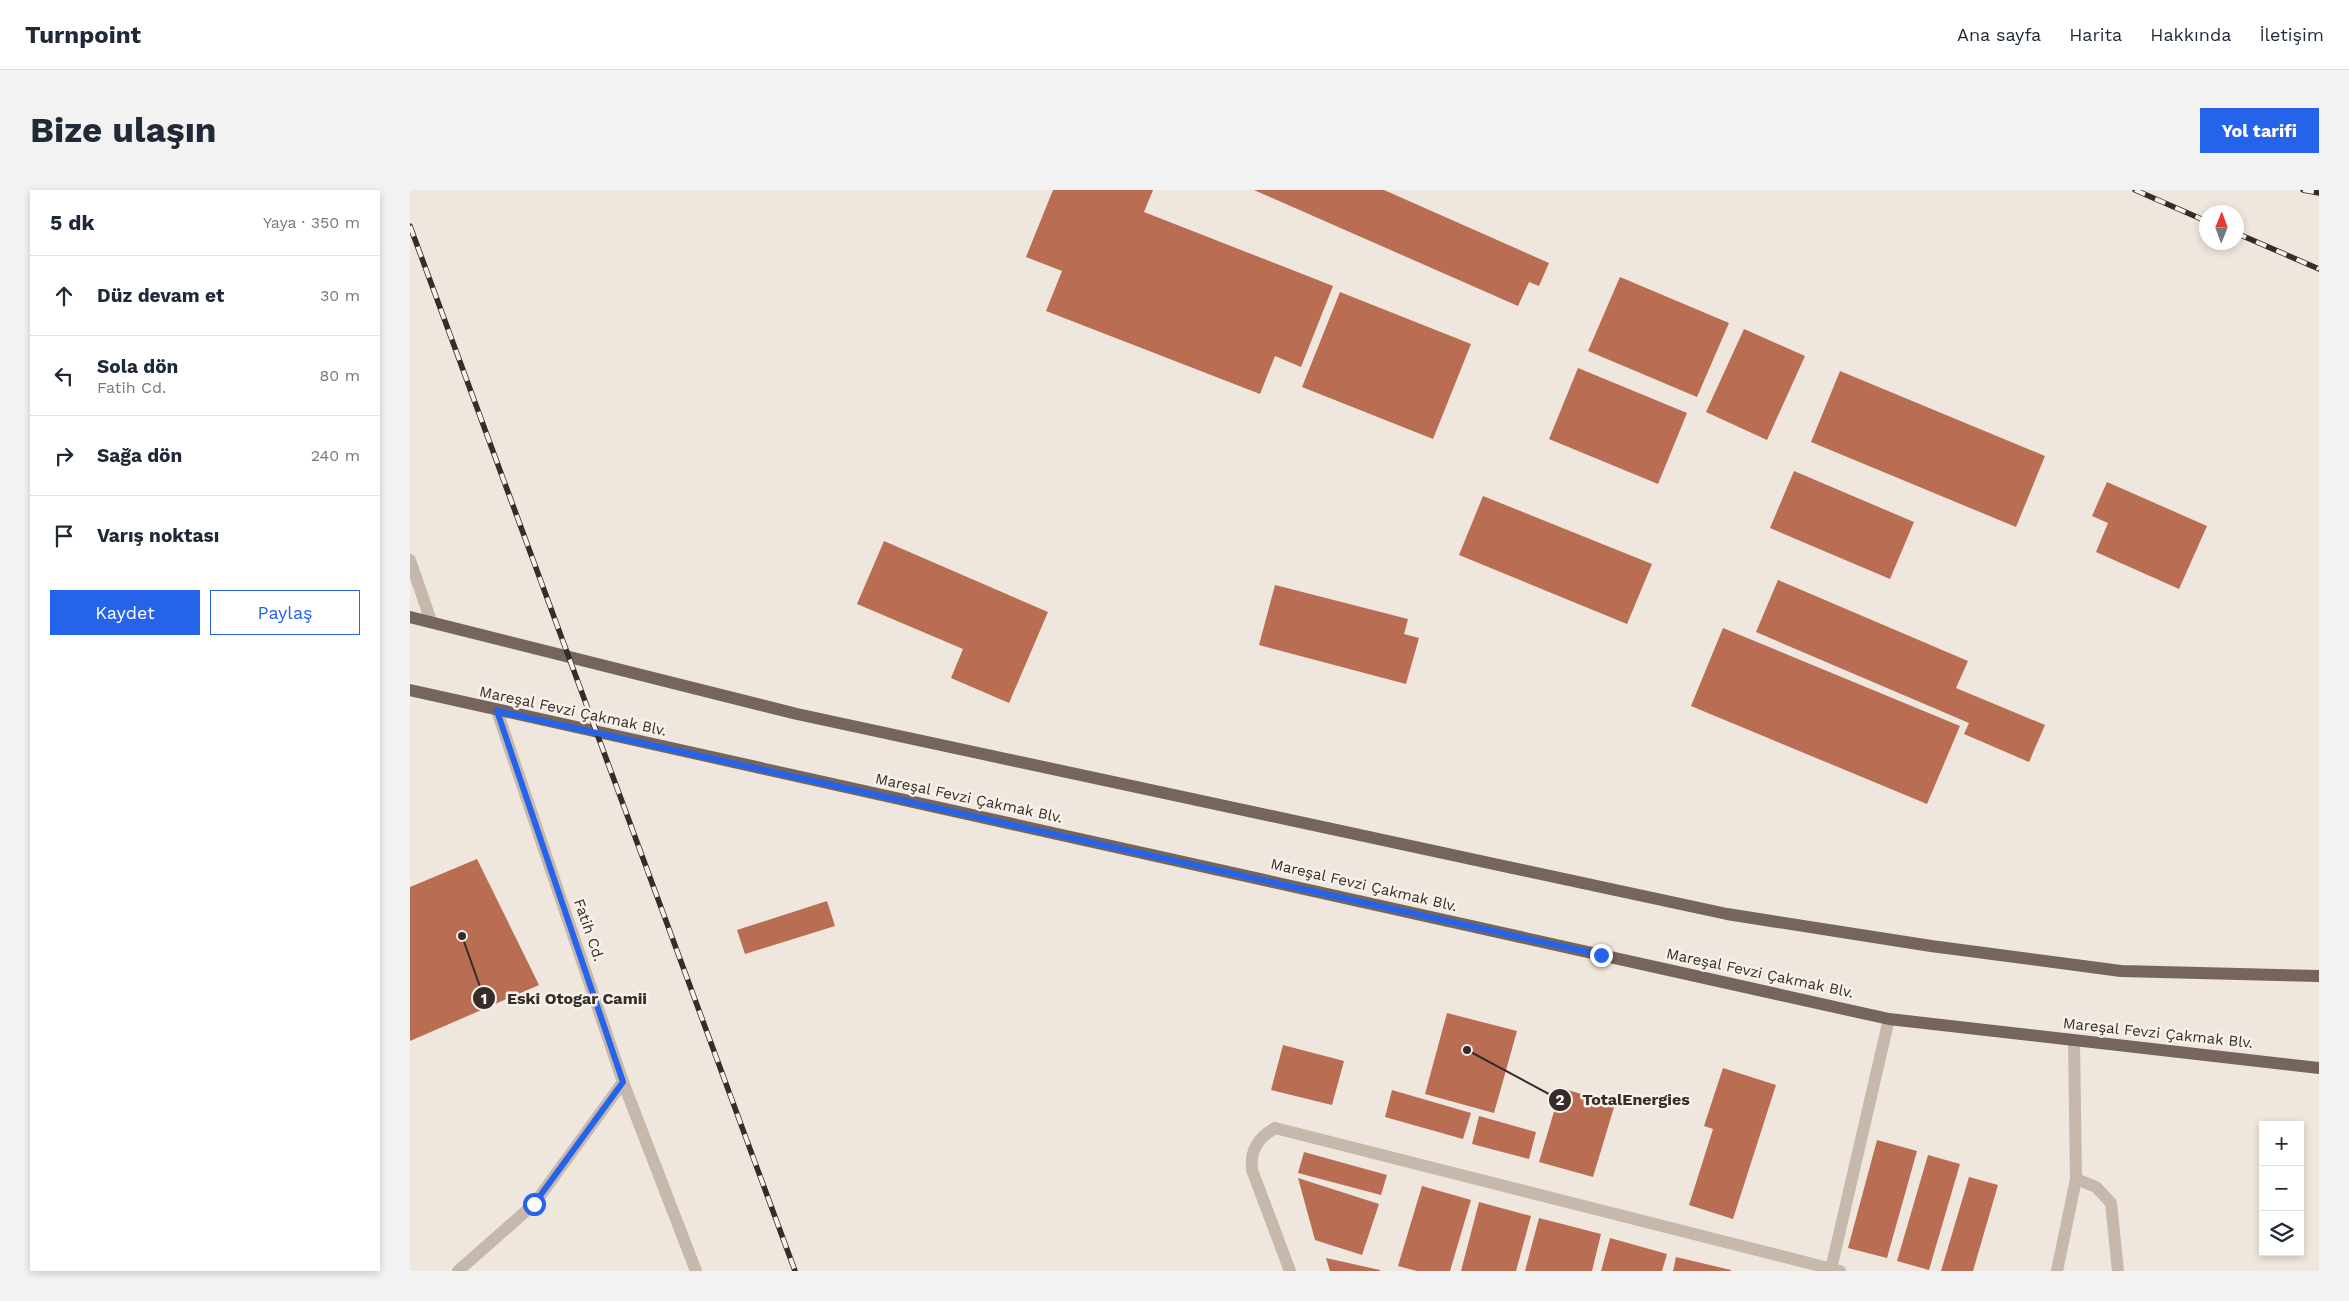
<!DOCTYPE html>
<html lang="tr">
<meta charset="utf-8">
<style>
:root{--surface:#fff;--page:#f2f2f3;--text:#1f2937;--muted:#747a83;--line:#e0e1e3;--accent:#2563eb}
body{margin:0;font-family:"Work Sans",sans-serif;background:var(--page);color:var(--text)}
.controls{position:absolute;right:15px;bottom:15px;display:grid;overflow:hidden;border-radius:0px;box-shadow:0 2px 8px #0003}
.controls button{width:45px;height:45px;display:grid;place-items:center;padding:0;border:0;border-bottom:1px solid var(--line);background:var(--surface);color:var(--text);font:25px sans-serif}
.compass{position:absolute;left:1789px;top:15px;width:45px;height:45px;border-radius:50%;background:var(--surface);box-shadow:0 2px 8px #0003;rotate:1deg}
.stop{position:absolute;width:15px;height:15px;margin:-11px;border:4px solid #2563eb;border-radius:50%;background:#fff}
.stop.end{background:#2563eb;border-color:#fff;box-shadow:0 1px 5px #0008}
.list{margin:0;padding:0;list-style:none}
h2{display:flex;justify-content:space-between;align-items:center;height:65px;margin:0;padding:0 20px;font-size:21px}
h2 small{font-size:16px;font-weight:400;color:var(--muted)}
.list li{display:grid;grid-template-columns:32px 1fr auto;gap:15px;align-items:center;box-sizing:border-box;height:80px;padding:0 20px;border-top:1px solid var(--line)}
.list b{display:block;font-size:19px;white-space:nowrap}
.list p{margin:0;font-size:16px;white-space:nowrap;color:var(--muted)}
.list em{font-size:16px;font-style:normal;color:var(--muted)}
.actions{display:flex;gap:10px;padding:15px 20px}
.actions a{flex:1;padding:11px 0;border:1px solid var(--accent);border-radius:0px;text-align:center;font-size:18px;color:var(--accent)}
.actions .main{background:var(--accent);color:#fff}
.icon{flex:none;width:28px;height:28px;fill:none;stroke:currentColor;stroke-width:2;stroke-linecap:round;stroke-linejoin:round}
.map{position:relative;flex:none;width:1909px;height:1081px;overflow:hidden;border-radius:0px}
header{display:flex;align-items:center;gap:30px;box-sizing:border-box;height:70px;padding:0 25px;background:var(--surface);border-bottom:1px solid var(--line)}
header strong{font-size:24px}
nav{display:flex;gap:28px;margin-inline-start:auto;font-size:18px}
.intro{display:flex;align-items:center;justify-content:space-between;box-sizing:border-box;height:120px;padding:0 30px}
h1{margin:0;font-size:35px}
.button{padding:12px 22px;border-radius:0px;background:var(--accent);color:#fff;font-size:18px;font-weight:700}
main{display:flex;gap:30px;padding:0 30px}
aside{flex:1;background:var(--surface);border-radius:0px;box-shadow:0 2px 8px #0003}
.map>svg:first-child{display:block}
.building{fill:#b96d52}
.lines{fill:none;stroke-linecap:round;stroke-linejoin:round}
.service{stroke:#c6b8aa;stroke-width:12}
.minor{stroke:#c6b8aa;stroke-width:12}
.tertiary{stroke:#c6b8aa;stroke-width:12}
.primary{stroke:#75655c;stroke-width:12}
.rail-casing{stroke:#352d29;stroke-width:5.5}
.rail{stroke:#f8f1e9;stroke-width:4;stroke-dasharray:11;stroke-linecap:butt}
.route{stroke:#2563eb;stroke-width:6}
.labels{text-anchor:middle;stroke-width:5;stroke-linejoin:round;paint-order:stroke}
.street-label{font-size:15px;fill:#352d29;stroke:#f8f1e9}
.leader{fill:none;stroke:#352d29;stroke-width:2}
.callout-dot{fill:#352d29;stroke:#f8f1e9;stroke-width:2}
.mark-label{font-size:15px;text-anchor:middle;font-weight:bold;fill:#fff}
.callout-label{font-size:16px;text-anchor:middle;font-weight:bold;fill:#352d29;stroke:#f8f1e9;stroke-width:5;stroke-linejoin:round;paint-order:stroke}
</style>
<header>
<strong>Turnpoint</strong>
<nav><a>Ana sayfa</a><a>Harita</a><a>Hakkında</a><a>İletişim</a></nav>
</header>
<div class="intro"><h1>Bize ulaşın</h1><a class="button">Yol tarifi</a></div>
<main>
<aside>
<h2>5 dk<small>Yaya · 350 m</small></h2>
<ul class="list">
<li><svg class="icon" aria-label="ahead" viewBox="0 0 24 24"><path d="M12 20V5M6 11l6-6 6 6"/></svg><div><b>Düz devam et</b></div><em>30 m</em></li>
<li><svg class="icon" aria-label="left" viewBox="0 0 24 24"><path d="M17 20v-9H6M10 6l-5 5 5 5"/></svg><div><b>Sola dön</b><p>Fatih Cd.</p></div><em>80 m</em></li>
<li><svg class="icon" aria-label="right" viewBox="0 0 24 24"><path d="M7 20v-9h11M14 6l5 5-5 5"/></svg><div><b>Sağa dön</b></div><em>240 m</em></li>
<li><svg class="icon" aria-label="arrive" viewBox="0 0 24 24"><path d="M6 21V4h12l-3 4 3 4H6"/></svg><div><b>Varış noktası</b></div></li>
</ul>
<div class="actions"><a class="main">Kaydet</a><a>Paylaş</a></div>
</aside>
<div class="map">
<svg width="1909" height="1081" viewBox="0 0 1909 1081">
<rect width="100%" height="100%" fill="#efe7dd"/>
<!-- building -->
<path class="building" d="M643,0H743L734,22L923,96L891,177L865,166L850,204L636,121L652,81L616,67Z
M844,0H974L1139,73L1129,96L1119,92L1108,116Z
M1210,87L1319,133L1287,207L1178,161Z
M930,102L1061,154L1023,249L892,197Z
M1334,139L1395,166L1357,250L1296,222Z
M1168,178L1277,223L1248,294L1139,249Z
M1430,181L1635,266L1606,337L1401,252Z
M1384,281L1504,332L1480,389L1360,338Z
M1697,292L1797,336L1769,399L1686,362L1698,333L1682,326Z
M1073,306L1242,374L1217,434L1049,365Z
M474,351L638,422L599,513L541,488L553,459L447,414Z
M1368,390L1558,471L1546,498L1635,535L1619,572L1554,544L1559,533L1346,442Z
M865,395L998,429L994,444L1009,448L996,494L849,455Z
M1313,438L1550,536L1517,614L1281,516Z
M67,669L129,795L0,851V697Z
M417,711L425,736L335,764L327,740Z
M1037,823L1107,841L1084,923L1015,904Z
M873,855L934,871L922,915L861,900Z
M1313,878L1366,895L1323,1029L1279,1015L1303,939L1294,936Z
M1151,898L1205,914L1183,987L1129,972Z
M982,900L1061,923L1053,949L975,927Z
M1069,926L1126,942L1119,969L1062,954Z
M1467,950L1507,961L1477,1068L1438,1058Z
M894,962L977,985L971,1005L888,983Z
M1518,965L1550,974L1519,1080L1487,1071Z
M1559,987L1588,995L1563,1081H1531Z
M888,988L969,1014L952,1065L905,1050Z
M1012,996L1061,1010L1040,1081H1007L988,1076Z
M1069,1012L1121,1026L1106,1081H1051Z
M1129,1028L1191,1044L1182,1081H1115Z
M1200,1048L1257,1064L1252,1081H1191Z
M1266,1067L1321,1080V1081H1263Z
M916,1068L970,1080V1081H920Z"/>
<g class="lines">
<!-- service -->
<path class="service" d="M1666,989L1686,997L1701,1013L1708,1081
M1421,1079L1479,829
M880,1081L842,980C840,960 848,948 865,938L1430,1081
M1647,1081L1666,989L1664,850"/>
<!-- minor -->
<path class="minor" d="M0,370L21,431
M48,1081L124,1014L213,892"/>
<!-- tertiary -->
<path class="tertiary" d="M87,521L213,892L286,1081"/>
<!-- primary -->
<path class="primary" d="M0,427L387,524L1317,724L1521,756L1711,781L1909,786
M0,500L1479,829L1909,878"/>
<defs>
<path id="rail" d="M1725,0L1796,31
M1893,0L1909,3
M0,36L385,1081
M1826,43L1909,79"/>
</defs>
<!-- rail casing -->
<use href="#rail" class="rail-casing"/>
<!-- rail -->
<use href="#rail" class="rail"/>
</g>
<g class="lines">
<!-- route -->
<path class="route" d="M124,1014L213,892L87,521L1191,765"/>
</g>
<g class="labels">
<!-- street labels -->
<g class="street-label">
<text transform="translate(163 521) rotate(12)" y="5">Mareşal Fevzi Çakmak Blv.</text>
<text transform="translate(559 608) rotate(12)" y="5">Mareşal Fevzi Çakmak Blv.</text>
<text transform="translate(954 695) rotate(13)" y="5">Mareşal Fevzi Çakmak Blv.</text>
<text transform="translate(179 740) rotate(71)" y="5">Fatih Cd.</text>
<text transform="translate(1350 783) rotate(12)" y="5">Mareşal Fevzi Çakmak Blv.</text>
<text transform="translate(1748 843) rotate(6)" y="5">Mareşal Fevzi Çakmak Blv.</text>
</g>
</g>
<!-- callouts -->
<path class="leader" d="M52 746L74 808M1057 860L1150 910"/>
<g class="callout-dot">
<circle cx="52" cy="746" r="5"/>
<circle cx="1057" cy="860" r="5"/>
<circle cx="74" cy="808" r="12"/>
<circle cx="1150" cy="910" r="12"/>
</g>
<g class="mark-label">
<text x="74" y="814">1</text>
<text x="1150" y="915">2</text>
</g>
<g class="callout-label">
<text x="167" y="814">Eski Otogar Camii</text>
<text x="1226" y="915">TotalEnergies</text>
</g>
</svg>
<div class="controls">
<button>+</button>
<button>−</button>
<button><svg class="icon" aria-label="layers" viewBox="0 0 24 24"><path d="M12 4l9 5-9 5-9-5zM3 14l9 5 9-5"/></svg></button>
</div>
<svg class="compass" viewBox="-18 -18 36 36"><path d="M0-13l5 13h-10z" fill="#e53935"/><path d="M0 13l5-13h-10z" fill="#747a83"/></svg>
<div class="stop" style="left:124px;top:1014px"></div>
<div class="stop end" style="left:1191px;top:765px"></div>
</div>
</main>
